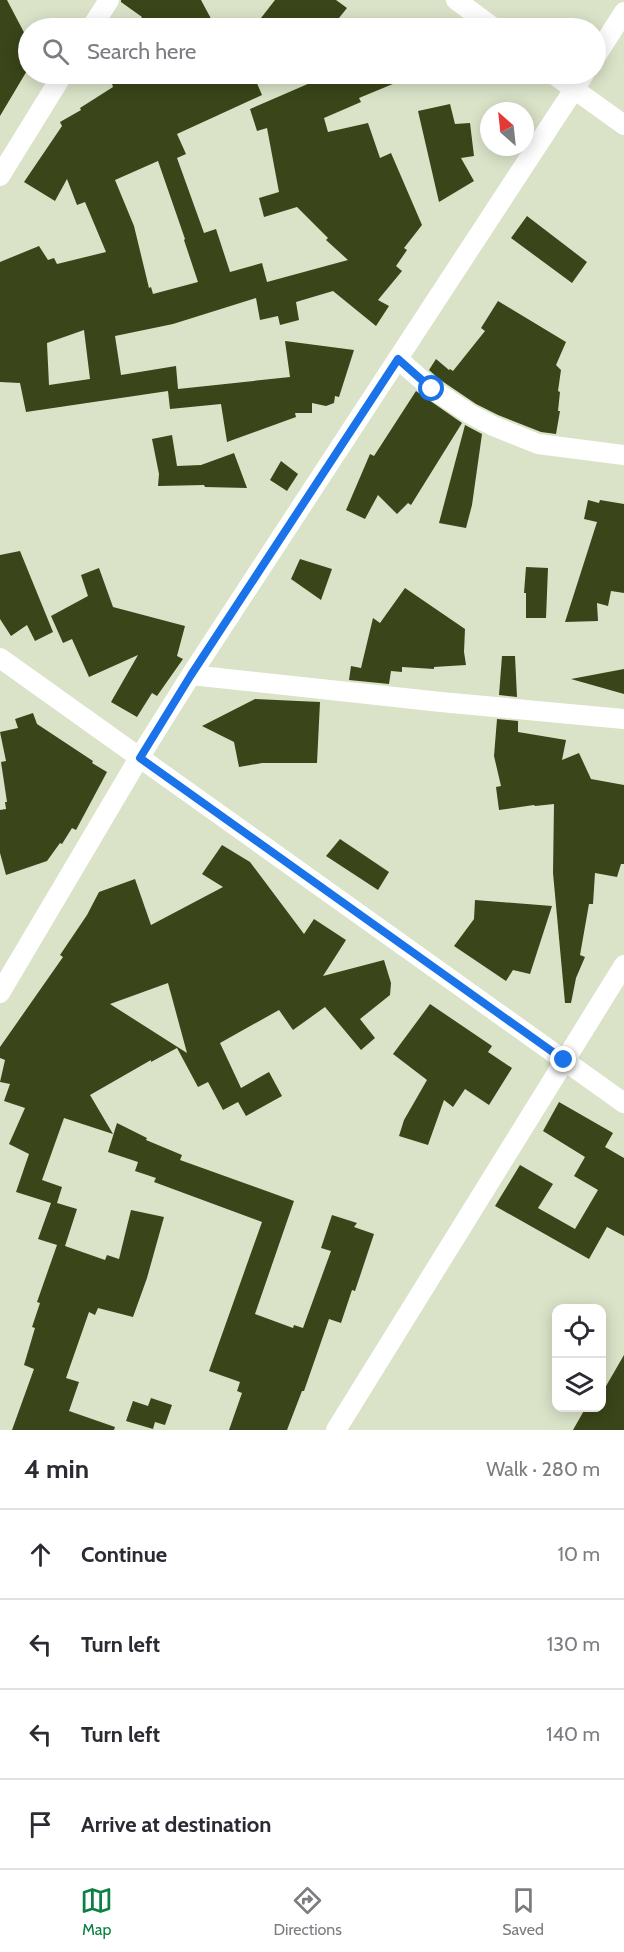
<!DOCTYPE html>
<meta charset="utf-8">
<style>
:root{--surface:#fff;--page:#f2f2f3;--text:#2b2b33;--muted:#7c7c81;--line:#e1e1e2;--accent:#0b8043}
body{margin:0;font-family:Cabin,sans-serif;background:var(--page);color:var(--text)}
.controls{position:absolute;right:18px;bottom:18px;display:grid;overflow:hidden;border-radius:12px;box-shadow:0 3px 15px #0003}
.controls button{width:54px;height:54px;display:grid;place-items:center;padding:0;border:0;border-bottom:2px solid var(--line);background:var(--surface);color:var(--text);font:30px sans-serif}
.compass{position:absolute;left:480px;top:102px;width:54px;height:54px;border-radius:50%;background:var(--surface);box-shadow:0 3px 15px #0003;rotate:333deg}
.stop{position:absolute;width:18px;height:18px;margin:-14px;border:4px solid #1a73e8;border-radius:50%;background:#fff}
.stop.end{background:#1a73e8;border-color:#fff;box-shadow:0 2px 6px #0008}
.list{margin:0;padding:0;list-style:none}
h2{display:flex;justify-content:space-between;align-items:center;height:78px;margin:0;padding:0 24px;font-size:26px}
h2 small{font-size:20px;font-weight:400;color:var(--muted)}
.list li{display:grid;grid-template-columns:39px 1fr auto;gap:18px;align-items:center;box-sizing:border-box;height:90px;padding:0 24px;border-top:2px solid var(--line)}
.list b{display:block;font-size:22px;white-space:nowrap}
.list em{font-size:20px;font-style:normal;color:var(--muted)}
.icon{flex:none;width:33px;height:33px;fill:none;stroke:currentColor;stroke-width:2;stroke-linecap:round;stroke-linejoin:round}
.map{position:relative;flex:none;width:624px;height:1430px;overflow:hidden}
.search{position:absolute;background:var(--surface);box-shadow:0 3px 15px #0003;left:18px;right:18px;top:18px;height:66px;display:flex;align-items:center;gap:15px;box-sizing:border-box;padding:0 21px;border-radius:33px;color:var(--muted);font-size:22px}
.sheet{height:438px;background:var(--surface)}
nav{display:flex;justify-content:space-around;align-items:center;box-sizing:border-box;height:84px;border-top:2px solid var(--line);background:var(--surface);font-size:16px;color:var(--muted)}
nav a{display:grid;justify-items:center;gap:3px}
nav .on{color:var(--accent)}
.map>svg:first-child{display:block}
.building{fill:#3a4519;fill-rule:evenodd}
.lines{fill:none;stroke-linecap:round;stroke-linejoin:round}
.street{stroke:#fff;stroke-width:20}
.route{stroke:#1a73e8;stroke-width:8}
</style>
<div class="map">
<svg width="624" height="1430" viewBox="0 0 624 1430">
<rect width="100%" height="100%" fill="#dae3c8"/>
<!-- building -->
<path class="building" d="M0,0H7L28,40V69L0,116Z
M121,0H201L216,28H135L142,17L121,2Z
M275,0H336L347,8L331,28H275L261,18Z
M109,74H253L262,95L177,134L186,154L177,158L204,233L216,229L230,272L262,263L267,282L348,260L326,240L328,238L297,207L264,217L259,198L279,192L267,128L257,131L250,109L317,80L314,74H417L359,98L361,102L324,118L328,132L368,123L380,158L391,153L422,225L404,248L407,250L396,266L402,271L378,300L389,306L376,326L333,291L296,302L299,320L280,325L278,316L260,320L256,298L173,324L115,336L121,375L176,366L178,389L290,377L285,341L354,350L339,397L335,396L334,403L326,406L312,403V413H295L296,417L227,442L221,404L170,409L168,391L26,412L20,383L0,382V262L39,246L48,260L54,258L57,264L106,252L85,202L77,205L67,179L55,201L24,182L62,126L60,122L81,110L80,108L113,87ZM158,161L185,239L184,240L198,282L153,294L151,287L149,288L134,226L115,180ZM84,330L90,379L49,385L47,343Z
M450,104L455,124L470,123L474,156L461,158L474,181L439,202L418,111Z
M527,216L587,262L572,283L511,238Z
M498,301L566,342L556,365L561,370L558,391L560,392L558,411H560L556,434L541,432L498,415L476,404L439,379L429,370L436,359L449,370L450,369L453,371L485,331L481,328Z
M416,391L462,423L411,505L408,503L397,514L378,495L365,519L346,510L370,454L374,456Z
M465,425L482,434L472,505L466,528L439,523Z
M172,435L177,466L201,465L234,453L247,488L205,487L204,485L158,486L159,474L152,439Z
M281,461L298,474L287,491L270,480Z
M588,500L599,503L600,500L624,504V593L611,591L608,606L597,603L598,621L565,622L597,522L584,519Z
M20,551L53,632L35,641L27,625L11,636L0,619V555Z
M300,559L332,569L321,600L291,579Z
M526,567L548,568L546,618H526V593H524Z
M99,568L113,607L185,626L177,656L183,659L157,696L152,693L137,717L111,702L138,655L89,677L72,639L63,643L51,616L88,596L81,575Z
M405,588L465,629L464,652L466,665L434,667V669L402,667V672L391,671L389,684L349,680L351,666L361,668L373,618L380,623Z
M502,656H515L517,697L499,695Z
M624,669V694L571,679Z
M255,699L320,702L317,763H262L239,767L234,742L202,726Z
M33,713L37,724L93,761L92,763L107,772L76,830L72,828L62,844L60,843L47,861L6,875L0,853V810L6,809L5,802H7L1,762L6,761L0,732L18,728L15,719Z
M497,719L518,721V732L566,740L562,760L579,753L591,779L624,785V864H621L617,877L595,873L593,904H589L580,955L585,957L576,978L571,1003H565L553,873L554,804L535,806L534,805L499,810L496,787L501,786L494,756Z
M340,839L389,872L378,890L326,856Z
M222,845L250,862L304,934L314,919L346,940L323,976L384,960L391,983L390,995L360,1019L375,1038L361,1050L325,1007L293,1030L279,1010L220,1043L241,1088L269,1072L282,1096L246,1116L238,1102L223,1110L208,1082L198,1087L177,1048L151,1062V1060L90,1095L113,1134L64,1118L42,1180L62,1187L57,1203L77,1209L65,1246L105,1260L107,1255L119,1259L131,1210L164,1217L147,1278L133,1317L98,1308L95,1315L89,1312L66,1378L79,1382L69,1411L115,1427L114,1430H12L34,1369L24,1365L35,1328L32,1327L40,1303L37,1302L57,1245L38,1239L51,1203L16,1192L29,1154L9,1144L25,1108L4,1101L10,1084L0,1082L5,1060L0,1058V1047L63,957L60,955L87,915L99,892L135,879L151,925L223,887L202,874ZM168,983L187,1053L110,1004Z
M475,900L552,906L530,974L513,970L506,981L454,946L474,919Z
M430,1004L492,1046L488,1052L512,1068L489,1105L465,1089L453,1107L444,1100L428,1145L399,1136L404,1120L427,1080L393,1054Z
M559,1102L613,1133L605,1147L624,1158V1236L607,1227L589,1259L495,1206L520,1165L553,1184L538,1208L575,1229L598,1190L574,1176L585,1157L543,1131Z
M117,1123L147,1138L146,1140L182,1155L180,1160L294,1201L255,1314L293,1328L294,1325L303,1328L331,1251L321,1248L332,1215L357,1223L354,1227L374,1234L355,1291L352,1290L341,1323L329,1319L304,1391H302L287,1430H229L242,1393L237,1391L240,1382L209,1371L262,1222L154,1182L156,1178L135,1171L138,1162L108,1152Z
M624,1355V1430H573L586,1407H602V1393Z
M151,1398L172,1405L165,1425L155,1422L153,1429L126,1421L133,1401L148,1406Z"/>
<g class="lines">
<!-- street -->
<path class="street" d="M456,0L494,28
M91,28L109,0
M596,56L624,12
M553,74L624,125
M0,176L63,74
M398,359L432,389L470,414L493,426L538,444L624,455
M0,658L624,1103
M191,675L441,702L624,719
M0,993L139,758L191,675L584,74
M336,1430L624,965"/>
</g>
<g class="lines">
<!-- route -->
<path class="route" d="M432,389L398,359L191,675L140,758L564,1060"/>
</g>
</svg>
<div class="controls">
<button><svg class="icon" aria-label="locate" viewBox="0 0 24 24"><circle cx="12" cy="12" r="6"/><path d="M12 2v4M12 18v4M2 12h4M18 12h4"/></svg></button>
<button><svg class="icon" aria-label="layers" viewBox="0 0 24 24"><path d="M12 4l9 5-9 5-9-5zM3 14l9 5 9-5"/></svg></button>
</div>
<svg class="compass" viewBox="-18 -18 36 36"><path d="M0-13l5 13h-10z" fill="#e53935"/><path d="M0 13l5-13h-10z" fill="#7c7c81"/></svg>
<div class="stop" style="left:432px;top:389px"></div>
<div class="stop end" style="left:564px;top:1060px"></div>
<div class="search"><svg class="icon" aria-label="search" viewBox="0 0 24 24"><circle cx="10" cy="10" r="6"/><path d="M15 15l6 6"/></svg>Search here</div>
</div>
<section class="sheet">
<h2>4 min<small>Walk · 280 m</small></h2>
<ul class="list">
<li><svg class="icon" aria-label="ahead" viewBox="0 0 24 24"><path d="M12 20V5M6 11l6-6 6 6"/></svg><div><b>Continue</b></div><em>10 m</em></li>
<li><svg class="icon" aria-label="left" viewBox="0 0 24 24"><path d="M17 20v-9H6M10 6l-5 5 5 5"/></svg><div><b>Turn left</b></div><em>130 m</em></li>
<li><svg class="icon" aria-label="left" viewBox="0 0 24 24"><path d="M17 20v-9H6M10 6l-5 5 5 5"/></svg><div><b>Turn left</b></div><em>140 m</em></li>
<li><svg class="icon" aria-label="arrive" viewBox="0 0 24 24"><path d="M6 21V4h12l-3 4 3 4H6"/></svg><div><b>Arrive at destination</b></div></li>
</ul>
</section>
<nav>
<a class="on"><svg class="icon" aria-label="map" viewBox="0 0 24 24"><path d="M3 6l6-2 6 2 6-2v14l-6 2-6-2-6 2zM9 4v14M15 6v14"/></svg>Map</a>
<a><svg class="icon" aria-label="directions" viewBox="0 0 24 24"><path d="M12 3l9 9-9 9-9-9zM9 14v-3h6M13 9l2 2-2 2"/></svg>Directions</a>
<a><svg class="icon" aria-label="saved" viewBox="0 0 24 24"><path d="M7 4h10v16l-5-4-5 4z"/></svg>Saved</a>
</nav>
